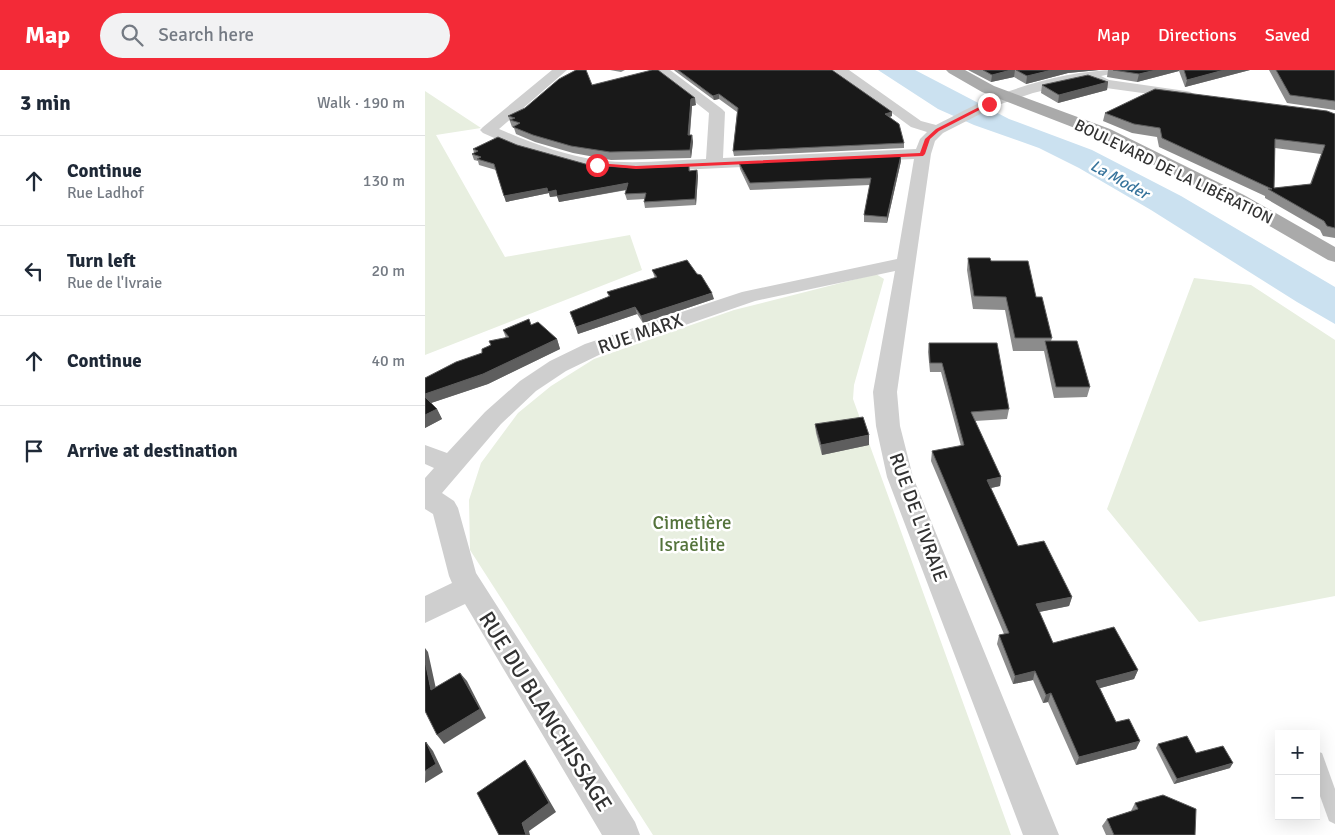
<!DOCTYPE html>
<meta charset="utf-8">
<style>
:root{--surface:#fff;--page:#f2f2f3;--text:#1f2937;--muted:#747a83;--line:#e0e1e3;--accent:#f32a37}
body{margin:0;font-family:Signika,sans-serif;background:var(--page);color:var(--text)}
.controls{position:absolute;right:15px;bottom:15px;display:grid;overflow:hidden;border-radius:0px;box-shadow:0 5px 20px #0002}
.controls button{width:45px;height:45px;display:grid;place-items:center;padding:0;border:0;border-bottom:1px solid var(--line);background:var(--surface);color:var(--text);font:25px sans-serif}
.stop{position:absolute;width:15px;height:15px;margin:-11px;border:4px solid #f32a37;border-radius:50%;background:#fff}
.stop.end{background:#f32a37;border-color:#fff;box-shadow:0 1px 5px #0008}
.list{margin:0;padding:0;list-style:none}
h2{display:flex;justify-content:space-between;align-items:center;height:65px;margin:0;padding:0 20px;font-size:21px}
h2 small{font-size:16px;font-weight:400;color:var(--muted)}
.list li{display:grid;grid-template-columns:32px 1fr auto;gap:15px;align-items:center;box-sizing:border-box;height:90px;padding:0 20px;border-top:1px solid var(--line)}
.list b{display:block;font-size:19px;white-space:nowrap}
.list p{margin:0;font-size:16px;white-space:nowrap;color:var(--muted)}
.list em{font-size:16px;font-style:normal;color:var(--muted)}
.icon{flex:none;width:28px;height:28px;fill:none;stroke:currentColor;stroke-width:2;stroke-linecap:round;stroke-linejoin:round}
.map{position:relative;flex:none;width:910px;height:765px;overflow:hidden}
header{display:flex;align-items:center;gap:30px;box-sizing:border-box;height:70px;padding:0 25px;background:var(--accent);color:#fff}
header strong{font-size:24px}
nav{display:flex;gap:28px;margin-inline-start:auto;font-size:18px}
.search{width:350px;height:45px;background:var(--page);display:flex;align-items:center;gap:12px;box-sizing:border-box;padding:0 18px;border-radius:28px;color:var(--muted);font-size:19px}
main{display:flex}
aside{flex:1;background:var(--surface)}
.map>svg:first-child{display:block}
.green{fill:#e8efe0}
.water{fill:#cbe1f0}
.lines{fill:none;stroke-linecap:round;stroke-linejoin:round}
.service{fill:#cfcfcf;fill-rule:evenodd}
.minor{fill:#cfcfcf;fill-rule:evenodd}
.primary{fill:#aaa;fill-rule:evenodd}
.wall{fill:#8c8c8c;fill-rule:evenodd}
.shaded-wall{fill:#5e5e5e}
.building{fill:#191919;stroke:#5e5e5e;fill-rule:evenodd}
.route{fill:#f32a37}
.labels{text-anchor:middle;stroke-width:5;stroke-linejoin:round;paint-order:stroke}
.far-street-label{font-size:16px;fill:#323232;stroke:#fff}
.far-water-label{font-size:16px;font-style:italic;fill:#38749c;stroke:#fff}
.street-label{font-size:19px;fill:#323232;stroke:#fff}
.park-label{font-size:19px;fill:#54733b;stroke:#fff}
.near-street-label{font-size:22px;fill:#323232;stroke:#fff}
</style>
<header>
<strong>Map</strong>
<div class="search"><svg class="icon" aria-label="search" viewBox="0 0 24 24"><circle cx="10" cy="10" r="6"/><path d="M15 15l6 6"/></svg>Search here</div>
<nav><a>Map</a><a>Directions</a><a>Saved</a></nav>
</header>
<main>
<aside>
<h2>3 min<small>Walk · 190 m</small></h2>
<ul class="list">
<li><svg class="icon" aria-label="ahead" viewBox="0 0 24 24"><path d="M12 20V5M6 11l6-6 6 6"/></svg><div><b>Continue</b><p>Rue Ladhof</p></div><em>130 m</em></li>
<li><svg class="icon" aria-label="left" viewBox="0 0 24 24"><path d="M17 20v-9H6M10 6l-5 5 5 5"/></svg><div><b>Turn left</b><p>Rue de l'Ivraie</p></div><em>20 m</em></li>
<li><svg class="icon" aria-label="ahead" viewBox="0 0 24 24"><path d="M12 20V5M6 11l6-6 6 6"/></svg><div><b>Continue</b></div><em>40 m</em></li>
<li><svg class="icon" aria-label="arrive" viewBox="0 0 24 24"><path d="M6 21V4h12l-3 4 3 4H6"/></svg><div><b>Arrive at destination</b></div></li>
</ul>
</aside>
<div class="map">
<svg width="910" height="765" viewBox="0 0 910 765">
<rect width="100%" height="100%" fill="#fff"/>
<!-- green -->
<path class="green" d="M0,21L56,58L11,65L80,187L205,165L217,200L0,285Z
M451,204L459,209L429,315L428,329L586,765H228L45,480L44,430L56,393L93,343L126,316L169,289L309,240Z
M769,208L826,215L910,270V526L774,552L682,439Z"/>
<!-- water -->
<path class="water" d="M453,0H490L584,49L667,80L756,126L910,217V254L872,232L726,140L654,98L614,78L549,55L513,39Z"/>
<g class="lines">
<!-- service -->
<path class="service" d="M891,681L897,683L910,719V754L904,751L891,715Z"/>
<!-- minor -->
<path class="minor" d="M127,0H142L74,59C104,72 140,86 173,90C208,95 246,90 281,89L284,43L229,0H245L297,39L300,42L298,88L491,79L495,69L502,62L486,57L408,0H424L496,51L511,55C529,46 546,36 564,29C602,13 651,0 692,0L690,3L676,6L684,10L761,21L766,22L768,25L766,28L761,29L681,18L662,10L608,23L573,35L518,63L510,71L506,84L472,322L475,356L488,407L634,765H598L462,407L451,356L448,322L470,201L330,231L176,284L141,301L111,321L76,354L17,423L29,431L33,438L51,503L210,752L215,765H177L40,534L0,553V526L27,513L24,506L8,444L0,439V408L9,398L0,394V375L22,383L60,342L95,311L125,291L160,274L317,222L472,189L489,89L211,102L166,99L94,79L58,63L55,60L58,57Z"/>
<!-- primary -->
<path class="primary" d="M521,0H540L569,16L685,59L819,125L910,177V192L903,190L805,133L673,67L557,22L524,3Z"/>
</g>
<!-- wall -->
<path class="wall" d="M185,0H200L196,2Z
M249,0H407L467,42V46L465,47L479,73V78L309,86L308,81L312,42L294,29L289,30L250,1Z
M543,0H674L643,3L601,14L589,7L566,12Z
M683,0H825L760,17L754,1L712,12L682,7Z
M844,0H910V40L862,33Z
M683,12L682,20L633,33L616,23L617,15Z
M167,15L271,35L267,36L265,65H267L268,72L266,88L186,90L148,83L110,72L91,64L89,58L87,57L83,46Z
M680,43L910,44V168L898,166L895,160L840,128V126L734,77L732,67L707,63L678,51ZM850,78L896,84L885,114L849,118Z
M92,75L164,95L210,98L264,96L265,101L272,100L273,106L271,135L220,138L219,132L220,129L202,130L200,124L202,120L134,132L132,126L125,127L124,123L81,132L71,100L54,95L53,91L49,90L47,84L49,83L48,79Z
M476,85V91L462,153L439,152V145L445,115L325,120L315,99L314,93Z
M543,188L566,191L611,227L627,268L626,271L665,317L662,327L629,328L619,281H588L580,240L548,239L542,200Z
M227,200L289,229L218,253L212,244L153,264L145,242L184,227L182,222L230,208Z
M106,255L132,269L135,279L63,314L6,333L12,339L17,349L0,358V308L57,283L81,268L78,260Z
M504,273L584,339L582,349L550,351L576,407L575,416L566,418L593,476L647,527L644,536L614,542L628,573L713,600L709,609L675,618L691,652L715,671L711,679L651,695L623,632L618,633L608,610L588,614L572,574L574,565L579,564L506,391L507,381L536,376L516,302H505L503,282Z
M390,354L444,375L397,385L391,363Z
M733,674L771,683L805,698L749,714L731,678Z
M710,733L770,765H681L677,756L682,749L706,741Z"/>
<!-- shaded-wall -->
<path class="shaded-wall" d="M586,0H590L589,7L566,12L567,5Z
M627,0H674L643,3L601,14L602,6Z
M731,0H754V1L712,12L714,4Z
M799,0H825L760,17L762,10Z
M683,12L682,20L633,33L634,25Z
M294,24V29L289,30L288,26Z
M270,28L271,35L267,36L264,72L263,65L266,29Z
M467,42V46L460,48V44Z
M267,65L268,72L266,88L265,80Z
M476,85V91L462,153V147Z
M272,100L273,106L271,135L270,129Z
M203,113L205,119L134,132L132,126Z
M122,118L131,120L133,126L125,127L124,123L81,132L79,126Z
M287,223L289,229L218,253L216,246Z
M210,237L212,244L153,264L151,257Z
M132,269L135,279L63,314L3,334L0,328V324Z
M12,339L17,349L0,358V345Z
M444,365V375L397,385L396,375Z
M576,407L575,416L561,419L562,410Z
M647,527L644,536L609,543L611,534Z
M0,578L3,582L13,628L6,620L0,591Z
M713,600L709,609L668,620L671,611Z
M610,601L608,610L588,614L590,606Z
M35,603L42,611L61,648L19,674L12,665Z
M626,623L623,632L618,633L621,625Z
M715,671L711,679L651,695L654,687Z
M1,672L8,681L18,702L0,713Z
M100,690L106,699L131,742L104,761L105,765H101L97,753Z
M808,693L805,698L749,714L752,709Z"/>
<!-- building -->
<path class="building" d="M151,0H161L167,15L227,0H233L270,28L266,29L263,65H267L265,80L185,82L146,76L108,65L88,57L95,53L85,50L90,48L83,46L100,38L134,9Z
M253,0H407L467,42L460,44L474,54L479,73L308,81L313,38L294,24L288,26Z
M558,0H586L567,5Z
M591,0H627L602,6Z
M688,0H731L714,4Z
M759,0H799L762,10Z
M851,0H910V31L865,25Z
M663,5L683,12L634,25L617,15Z
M730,19L902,41L910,44V158L902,156L899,151L843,119H847L737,68L735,58L709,54L680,43ZM850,69L900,75L886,114L849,118Z
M73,67L92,75L164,95L210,98L264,96V101L272,100L270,129L219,132L221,123L200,124L203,113L132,126L131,120L123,122L122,118L79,126L69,94L52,89L56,87L47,84L53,81L48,79Z
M476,85L462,147L439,145L446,108L325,113L314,93Z
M543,188H565L566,191H603L611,227H617L627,268H590L581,227L549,226Z
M262,190L272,204L276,205L287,223L216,246L210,237L151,257L145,242L185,226L182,222L232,207L227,200Z
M104,249L106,255L113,252L132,269L58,304L0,324V308L31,292L57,283V279L66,275L64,271L84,267L78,260Z
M620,271H652L665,317H631Z
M504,273H572L584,339L546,342L576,407L562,410L593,476L619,471L647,527L611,534L628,573L689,557L713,600L671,611L691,652L704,649L715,671L654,687L626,623L621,625L610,601L590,606L574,565L584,563L507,381L539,375L517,293H505Z
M0,327L12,339L0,345Z
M438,347L444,365L396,375L390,354Z
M0,591L6,620L35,603L55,639L12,665L0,641Z
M762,666L771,683L798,676L808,693L752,709L733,674Z
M1,672L11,694L0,701V673Z
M100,690L124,733L97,753L101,765H74L52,723Z
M738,725L771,739L770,765H689L682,749L713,739L710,733Z"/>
<!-- route -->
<path class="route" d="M562,33L566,34L514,61L505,69L500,84L498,86L211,99L169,95L172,93L211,96L495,83L500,69L511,59Z"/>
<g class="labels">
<!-- far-street labels -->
<g class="far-street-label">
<text transform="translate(749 101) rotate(26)" y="6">BOULEVARD DE LA LIBÉRATION</text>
</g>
<!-- far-water labels -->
<g class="far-water-label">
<text transform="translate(695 109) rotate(29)" y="6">La Moder</text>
</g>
<!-- street labels -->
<g class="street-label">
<text transform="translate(215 263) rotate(-19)" y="7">RUE MARX</text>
<text transform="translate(494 447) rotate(70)" y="7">RUE DE L'IVRAIE</text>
</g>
<!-- park labels -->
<g class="park-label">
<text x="267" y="459">Cimetière<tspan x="267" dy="22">Israëlite</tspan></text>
</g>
<!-- near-street labels -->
<g class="near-street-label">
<text transform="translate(121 641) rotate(58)" y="8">RUE DU BLANCHISSAGE</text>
</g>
</g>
</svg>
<div class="controls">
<button>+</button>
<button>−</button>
</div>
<div class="stop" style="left:172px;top:95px"></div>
<div class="stop end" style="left:564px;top:34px"></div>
</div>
</main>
